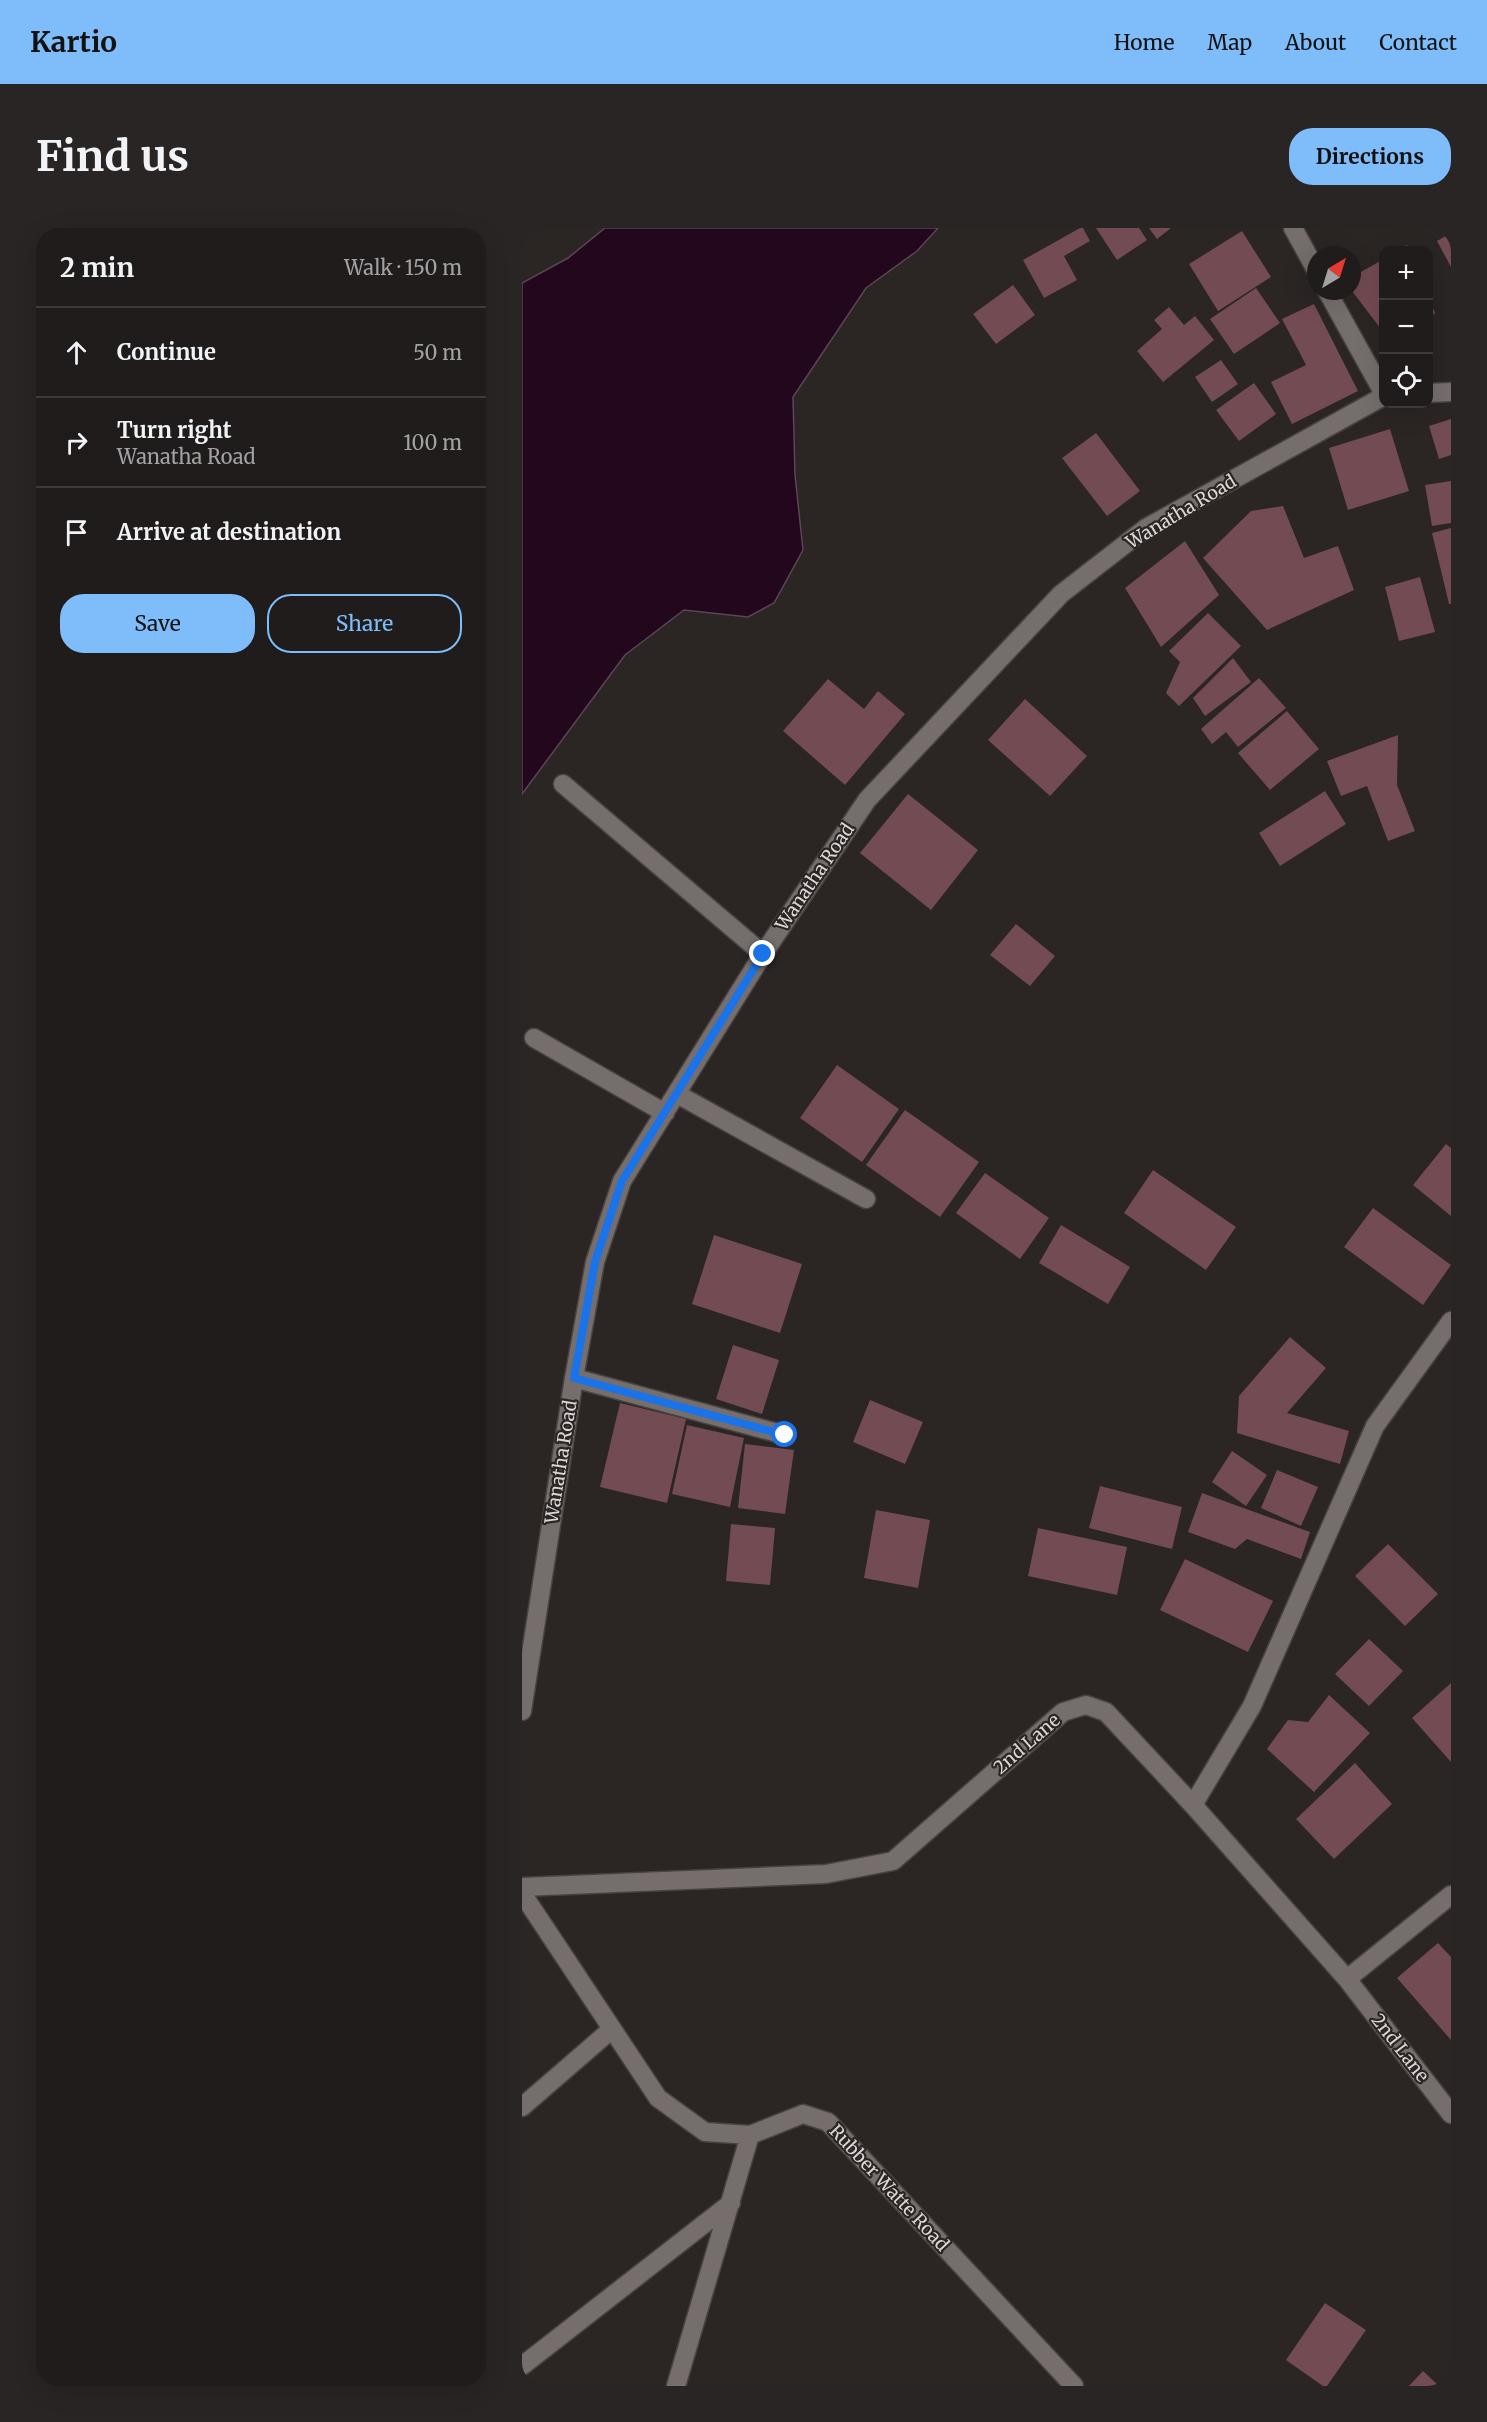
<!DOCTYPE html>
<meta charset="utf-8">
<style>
:root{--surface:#201c1b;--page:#282524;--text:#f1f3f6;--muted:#a2a1a3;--line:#3d3a3a;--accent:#7ebdf9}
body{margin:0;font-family:Merriweather,serif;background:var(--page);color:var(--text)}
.controls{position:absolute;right:18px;top:18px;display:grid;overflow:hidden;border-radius:12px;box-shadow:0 6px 24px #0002}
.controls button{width:54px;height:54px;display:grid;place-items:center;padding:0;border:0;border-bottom:2px solid var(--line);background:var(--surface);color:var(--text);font:30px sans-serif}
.compass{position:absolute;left:785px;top:18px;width:54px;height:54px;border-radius:50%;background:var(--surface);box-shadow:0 6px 24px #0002;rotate:38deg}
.stop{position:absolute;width:18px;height:18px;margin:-14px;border:4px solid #1a73e8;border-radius:50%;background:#fff}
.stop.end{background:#1a73e8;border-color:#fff;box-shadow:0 2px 6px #0008}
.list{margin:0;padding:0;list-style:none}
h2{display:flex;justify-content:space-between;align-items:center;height:78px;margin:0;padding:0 24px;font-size:26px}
h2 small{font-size:20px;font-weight:400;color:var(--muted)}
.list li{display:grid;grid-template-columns:39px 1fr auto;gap:18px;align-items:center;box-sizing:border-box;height:90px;padding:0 24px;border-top:2px solid var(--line)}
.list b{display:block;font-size:22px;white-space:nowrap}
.list p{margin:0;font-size:20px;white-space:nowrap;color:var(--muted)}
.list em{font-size:20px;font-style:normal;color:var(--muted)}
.actions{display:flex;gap:12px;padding:18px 24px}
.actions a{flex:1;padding:14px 0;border:2px solid var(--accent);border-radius:24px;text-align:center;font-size:21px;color:var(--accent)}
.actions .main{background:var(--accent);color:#111}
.icon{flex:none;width:33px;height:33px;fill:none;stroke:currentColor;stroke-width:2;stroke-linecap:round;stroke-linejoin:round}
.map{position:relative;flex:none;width:929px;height:2158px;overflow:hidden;border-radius:24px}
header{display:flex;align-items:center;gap:36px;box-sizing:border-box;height:84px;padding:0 30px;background:var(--accent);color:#111}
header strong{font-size:28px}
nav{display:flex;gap:33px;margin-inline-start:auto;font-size:21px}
.intro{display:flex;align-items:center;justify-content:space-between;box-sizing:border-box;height:144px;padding:0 36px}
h1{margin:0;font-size:42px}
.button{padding:15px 27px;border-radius:24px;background:var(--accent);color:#111;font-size:21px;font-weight:700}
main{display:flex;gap:36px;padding:0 36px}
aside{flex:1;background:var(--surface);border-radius:24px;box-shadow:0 6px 24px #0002}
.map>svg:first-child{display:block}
.water{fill:#23081d;stroke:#5a4654;stroke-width:1.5}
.building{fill:#734b52}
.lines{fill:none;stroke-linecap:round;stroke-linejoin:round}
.minor-casing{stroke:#484341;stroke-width:21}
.minor{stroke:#756e6c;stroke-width:18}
.route{stroke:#1a73e8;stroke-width:8}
.labels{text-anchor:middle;stroke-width:4.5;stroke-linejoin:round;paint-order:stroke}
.street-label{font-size:18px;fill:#dbd7d6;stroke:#2b2524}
</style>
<header>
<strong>Kartio</strong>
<nav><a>Home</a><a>Map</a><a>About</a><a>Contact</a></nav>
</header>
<div class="intro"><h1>Find us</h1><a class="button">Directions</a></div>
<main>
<aside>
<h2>2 min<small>Walk · 150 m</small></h2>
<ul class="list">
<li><svg class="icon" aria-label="ahead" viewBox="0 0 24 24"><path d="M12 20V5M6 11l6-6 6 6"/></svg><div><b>Continue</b></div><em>50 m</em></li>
<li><svg class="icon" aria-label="right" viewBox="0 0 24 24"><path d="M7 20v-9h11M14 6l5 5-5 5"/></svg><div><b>Turn right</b><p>Wanatha Road</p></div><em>100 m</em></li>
<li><svg class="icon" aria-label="arrive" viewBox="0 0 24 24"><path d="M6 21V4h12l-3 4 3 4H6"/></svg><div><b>Arrive at destination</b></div></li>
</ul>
<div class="actions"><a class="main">Save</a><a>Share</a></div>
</aside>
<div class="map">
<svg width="929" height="2158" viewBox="0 0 929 2158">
<rect width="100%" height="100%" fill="#2b2524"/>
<!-- water -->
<path class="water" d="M83,0H416L395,23L344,60L271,169L273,247L281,322L252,375L226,389L162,382L103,427L0,566V55L46,30Z"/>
<!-- building -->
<path class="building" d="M558,0H561L568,13L542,28L555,52L522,70L501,32Z
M574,0H617L625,12L595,32Z
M627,0H649L635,11Z
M720,3L749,49L696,83L667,36Z
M929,5V39L915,13Z
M885,17L888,22H875Z
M862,31V105L830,63V49Z
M491,57L513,87L474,116L451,86Z
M734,60L758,95L712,126L688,91Z
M906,69L913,85L906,90Z
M792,76L836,163L770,196L749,154L784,137L760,91Z
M647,79L662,97L673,88L692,112L641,154L615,123L640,101L632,92Z
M699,132L716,156L690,174L673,149Z
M732,155L754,186L717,213L694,182Z
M929,191V227L917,231L907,198Z
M868,201L887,263L826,282L807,220Z
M574,205L618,263L585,288L540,230Z
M929,253V295L910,298L903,257Z
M761,278L782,330L816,318L832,362L745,402L681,330L729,283Z
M929,300V376H927L910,305Z
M663,313L697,367L639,419L603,360Z
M898,349L913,404L877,413L863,359Z
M686,385L719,418L657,478L644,465L658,434L647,423Z
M711,430L729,454L683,488L671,470Z
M737,450L764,480L716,519L704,504L690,516L679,501Z
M306,451L342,481L356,463L383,486L323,557L261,503Z
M503,471L565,528L528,568L466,512Z
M765,483L797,521L748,562L716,525Z
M876,507L875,557L893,603L866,613L845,558L819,568L805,533Z
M803,563L824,596L758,638L737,605Z
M386,566L456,622L409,682L338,625Z
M494,696L533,728L508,758L468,727Z
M315,837L377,881L340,934L278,890Z
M383,882L457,934L418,989L344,937Z
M924,916L929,920V988L891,957Z
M631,942L714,999L684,1042L602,985Z
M463,945L527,990L498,1031L434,985Z
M851,980L929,1037L901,1077L822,1019Z
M539,997L608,1039L586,1076L517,1035Z
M192,1007L280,1036L258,1105L170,1076Z
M768,1109L804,1140L765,1185L827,1203L818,1236L715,1205L717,1168Z
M211,1117L257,1132L240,1186L194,1171Z
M348,1172L401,1194L383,1236L331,1214Z
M98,1175L164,1191L145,1275L78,1259Z
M165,1197L222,1210L208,1279L150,1266Z
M223,1216L272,1222L263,1286L216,1280Z
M710,1223L745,1247L724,1278L690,1254Z
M755,1242L796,1259L779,1298L739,1280Z
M578,1258L660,1279L650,1321L567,1300Z
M680,1265L788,1304L779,1331L725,1311L713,1321L666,1304Z
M354,1282L408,1292L396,1360L342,1350Z
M209,1296L253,1300L248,1357L204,1353Z
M516,1300L605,1319L595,1367L506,1348Z
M866,1316L916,1366L883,1398L833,1348Z
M663,1331L751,1373L726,1424L638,1382Z
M847,1411L881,1443L847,1478L813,1446Z
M929,1455V1534L890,1490Z
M807,1467L848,1505L792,1564L745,1521L766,1492L786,1494Z
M833,1535L870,1576L812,1631L774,1591Z
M916,1715L929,1729V1812L875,1750Z
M803,2075L844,2102L805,2158H801L764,2132Z
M901,2143L917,2158H887Z"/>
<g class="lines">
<defs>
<path id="minor" d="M771,0L794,42
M805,63L862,166
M906,165L929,164
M41,556L241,726
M12,810L143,885
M155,866L344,971
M52,1150L263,1207
M0,1483L52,1150L73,1034L100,953L241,726L345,572L539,366L624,300L862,168
M671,1577L730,1478L853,1198L929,1093
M0,1659L304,1646L371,1633L541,1484L564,1477L584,1484L671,1577L825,1751L929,1886
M0,1665L136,1870L183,1904L228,1907L281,1886L306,1894L552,2158
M825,1751L929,1667
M0,1879L90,1801
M0,2138L209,1975
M154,2158L228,1907"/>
</defs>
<!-- minor casing -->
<use href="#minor" class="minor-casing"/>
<!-- minor -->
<use href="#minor" class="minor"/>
</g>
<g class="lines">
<!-- route -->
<path class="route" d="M241,726L100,953L73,1034L52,1150L263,1207"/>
</g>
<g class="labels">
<!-- street labels -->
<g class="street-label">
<text transform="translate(659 284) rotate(-31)" y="6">Wanatha Road</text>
<text transform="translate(293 649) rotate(-56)" y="6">Wanatha Road</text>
<text transform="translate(39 1234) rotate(-81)" y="6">Wanatha Road</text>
<text transform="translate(505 1516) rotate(-41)" y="6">2nd Lane</text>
<text transform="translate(878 1820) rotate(52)" y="6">2nd Lane</text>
<text transform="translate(367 1960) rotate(47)" y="6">Rubber Watte Road</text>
</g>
</g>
</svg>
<div class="controls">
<button>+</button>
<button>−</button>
<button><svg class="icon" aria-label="locate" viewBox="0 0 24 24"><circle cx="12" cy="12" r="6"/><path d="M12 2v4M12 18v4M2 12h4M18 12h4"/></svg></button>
</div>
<svg class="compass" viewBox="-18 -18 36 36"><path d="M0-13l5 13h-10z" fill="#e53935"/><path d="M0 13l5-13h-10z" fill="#a2a1a3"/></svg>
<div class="stop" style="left:263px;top:1207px"></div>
<div class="stop end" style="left:241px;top:726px"></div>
</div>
</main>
